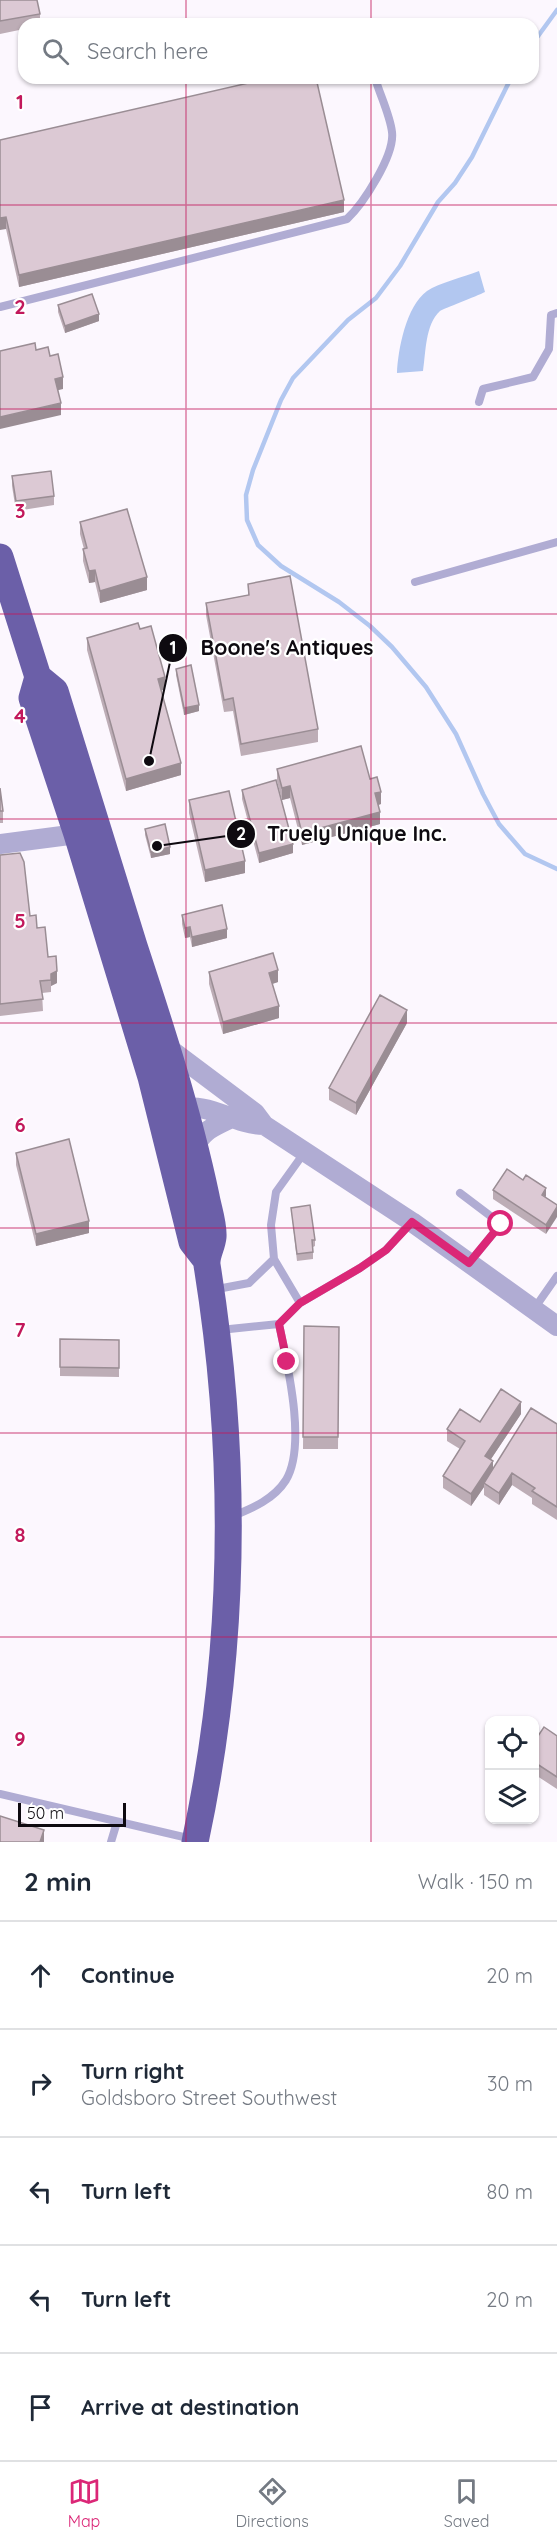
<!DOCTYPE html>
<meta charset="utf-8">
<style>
:root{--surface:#fff;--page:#f6f6f7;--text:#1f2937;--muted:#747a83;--line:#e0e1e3;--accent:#db2777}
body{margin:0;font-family:Quicksand,sans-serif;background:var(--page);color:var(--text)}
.controls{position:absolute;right:18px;bottom:18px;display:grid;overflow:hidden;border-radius:12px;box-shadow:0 2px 4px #0004}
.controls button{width:54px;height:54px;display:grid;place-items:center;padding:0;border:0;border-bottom:2px solid var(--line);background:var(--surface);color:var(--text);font:30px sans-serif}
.scale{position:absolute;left:18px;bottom:15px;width:108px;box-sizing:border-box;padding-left:6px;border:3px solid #0e0a10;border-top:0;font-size:16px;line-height:21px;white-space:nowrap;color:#0e0a10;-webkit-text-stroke:4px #fff;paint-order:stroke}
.stop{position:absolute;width:18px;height:18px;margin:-14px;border:4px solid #db2777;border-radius:50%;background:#fff}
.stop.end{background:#db2777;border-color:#fff;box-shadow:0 2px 6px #0008}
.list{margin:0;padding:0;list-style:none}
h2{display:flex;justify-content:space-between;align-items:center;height:78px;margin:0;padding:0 24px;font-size:26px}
h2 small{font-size:20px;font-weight:400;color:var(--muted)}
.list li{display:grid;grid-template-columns:39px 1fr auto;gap:18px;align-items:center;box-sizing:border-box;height:108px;padding:0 24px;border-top:2px solid var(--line)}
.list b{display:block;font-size:22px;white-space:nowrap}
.list p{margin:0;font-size:20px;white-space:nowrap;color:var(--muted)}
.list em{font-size:20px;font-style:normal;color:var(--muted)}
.icon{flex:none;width:33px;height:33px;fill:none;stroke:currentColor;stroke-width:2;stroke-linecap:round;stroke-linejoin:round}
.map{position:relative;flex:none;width:557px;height:1842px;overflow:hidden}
.search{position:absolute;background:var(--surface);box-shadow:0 2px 4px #0004;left:18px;right:18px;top:18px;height:66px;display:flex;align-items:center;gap:15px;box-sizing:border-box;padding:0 21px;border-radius:18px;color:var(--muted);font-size:22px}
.sheet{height:618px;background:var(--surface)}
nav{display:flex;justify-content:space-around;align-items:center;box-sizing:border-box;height:84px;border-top:2px solid var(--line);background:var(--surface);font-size:16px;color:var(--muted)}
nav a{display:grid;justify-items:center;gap:3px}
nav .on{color:var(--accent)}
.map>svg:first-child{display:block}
.water{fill:#b2c7f0}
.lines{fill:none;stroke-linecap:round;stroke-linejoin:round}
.stream{stroke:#b2c7f0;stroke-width:4.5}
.service{stroke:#b0acd3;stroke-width:8}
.tertiary{stroke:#b0acd3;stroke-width:20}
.trunk{stroke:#6b5fa8;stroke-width:27}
.wall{fill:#bdadb6}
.shaded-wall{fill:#9a8d94}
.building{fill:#dcc9d4;stroke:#9a8d94;stroke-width:1.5}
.route{stroke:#db2777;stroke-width:8}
.grid{fill:none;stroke:#c2185b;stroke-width:1.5;stroke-opacity:0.55}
.grid-label{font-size:20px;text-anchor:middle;font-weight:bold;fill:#c2185b;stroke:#fff;stroke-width:4.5;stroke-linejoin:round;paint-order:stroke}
.leader{fill:none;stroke:#0e0a10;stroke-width:2}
.callout-dot{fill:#0e0a10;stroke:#fff;stroke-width:2}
.mark-label{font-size:18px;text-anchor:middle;font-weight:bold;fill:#fff}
.callout-label{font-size:21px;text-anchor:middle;font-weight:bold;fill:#0e0a10;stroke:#fff;stroke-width:4.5;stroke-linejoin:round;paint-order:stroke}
</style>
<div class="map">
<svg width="557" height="1842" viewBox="0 0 557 1842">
<rect width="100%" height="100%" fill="#fcf7fe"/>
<!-- water -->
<path class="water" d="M479,271L485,292C477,296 443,309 440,311C425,325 426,352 423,371L397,373C398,350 406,306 427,291C439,283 464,277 479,271Z"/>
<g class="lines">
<!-- stream -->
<path class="stream" d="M533,43L557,10
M511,78L472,157L455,183L438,202L400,266L376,298L348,320L293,378L281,400L253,470L246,495L247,520L258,545L281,566L339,602L370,626L392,647L426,687L456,734L483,794L499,824L525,854L557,869"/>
<!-- service -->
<path class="service" d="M0,307L347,219C363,204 395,155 392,132C390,115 380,95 375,78
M479,402L483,389L533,377L549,349L551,315L557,313
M415,582L557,542
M304,1153L276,1192L271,1225L274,1259L300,1303L360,1268L386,1250L411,1222
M460,1193L501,1224L469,1263
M212,1290L249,1283L274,1259
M534,1309L557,1276
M220,1330L279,1324L300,1303
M233,1516C253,1508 274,1499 286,1480C307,1445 287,1363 279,1324
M0,1794L192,1839
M111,1842L117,1822"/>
<!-- tertiary -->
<path class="tertiary" d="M0,844L77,834
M167,1047L255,1113L264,1125L412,1222L557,1326
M174,1110C212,1100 229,1124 264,1125
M195,1147C203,1129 215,1127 231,1118"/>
<!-- trunk -->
<path class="trunk" d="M0,557L38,677L55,691C82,776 107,861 134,946C161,1028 188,1111 206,1196C208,1208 214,1224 213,1237C212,1247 206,1255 207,1265C238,1458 236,1651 195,1842
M38,677L32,698L77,834L151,1077L192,1242L206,1260"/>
</g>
<!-- wall -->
<path class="wall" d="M0,0L40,14V24H24V29L0,34Z
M0,140L344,212L19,287L6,229Z
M58,305L99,321L65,333L58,312Z
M12,476L54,496V505L16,511L12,486Z
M80,522L147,590L100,603L95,582L89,583L83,561V549H84L80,534Z
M248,584L318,729V742L241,756L233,711L224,712L206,615V603L248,595Z
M140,629L165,689L161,691L181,775L126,791L87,650V638Z
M176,669L199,711L184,715L176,675Z
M277,769L381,804L378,805L380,824L302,845L290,798L282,800L277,781Z
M0,788L3,811V823H0Z
M242,790L293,853L259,863L242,799Z
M189,800L245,873L205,882L189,813Z
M145,829L170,854L151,858L145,835Z
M0,855L30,916L37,928L57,983L51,986V992L42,993L43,1011L0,1016Z
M182,915L227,938L192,947L190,937L185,938L182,924Z
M209,972L278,982L272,984L279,1018L223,1034L209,984Z
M407,1023L356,1115L329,1100V1088Z
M16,1153L89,1233L36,1246L16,1165Z
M493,1190L546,1198V1234L493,1199Z
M291,1208L315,1240V1246L313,1247V1259L297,1261Z
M304,1326L339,1327L338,1449H303Z
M60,1339L119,1340V1377L60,1376Z
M521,1414L491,1459L493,1468L557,1424V1520L532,1504V1498L512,1485L499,1505L484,1495V1487L471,1506L443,1488V1476L460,1449L447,1441V1429Z
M557,1736V1789L534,1774V1742Z"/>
<!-- shaded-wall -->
<path class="shaded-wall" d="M344,200V212L19,287V275Z
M6,217V229L0,230V218Z
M99,314V321L65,333V326Z
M63,377V389L55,391V379Z
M61,403V415L0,429V417Z
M95,570V582L89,583V571Z
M147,577V590L100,603V591Z
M165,677V689L158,692V679Z
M199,705V711L184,715V708Z
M181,763V775L126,791V779Z
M290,786V798L282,800V788Z
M381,792V804L375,806V793Z
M380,812V824L302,845V833Z
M293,844V853L259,863V853Z
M170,847V854L151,858V852Z
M245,861V873L205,882V870Z
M190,927V937L185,938V928Z
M227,929V938L192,947V937Z
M278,970V982L269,985V973Z
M57,971V983L51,986V974Z
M279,1006V1018L223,1034V1022Z
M407,1010V1023L356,1115V1103Z
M546,1188V1197L542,1195Z
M557,1207V1217L546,1234V1225Z
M89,1221V1233L36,1246V1234Z
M521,1402V1414L485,1468V1456Z
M493,1461V1473L484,1483V1487L471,1506V1494Z
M512,1473V1485L499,1505V1493Z
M44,1830V1842H40Z"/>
<!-- building -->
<path class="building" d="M0,0H37L40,14L0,21Z
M270,78H316L344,200L19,275L6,217L0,218V140Z
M92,294L99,314L65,326L58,305Z
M35,343L36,350L48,347L50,356L58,354L63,377L55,379L61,403L0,417V351Z
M51,471L54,496L16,501L12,476Z
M127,509L147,577L100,591L95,570L89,571L83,549L87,548L80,522Z
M290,576L318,729L241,744L233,698L224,700L206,603L249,595L248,584Z
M138,623L140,629L151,626L165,677L158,679L181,763L126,779L87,638Z
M191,665L199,705L184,708L176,669Z
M361,746L370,779L377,777L381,792L375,793L380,812L302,833L290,786L282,788L277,769Z
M276,780L293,844L259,853L242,790Z
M0,788L3,811H0Z
M229,791L245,861L205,870L189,800Z
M165,824L170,847L151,852L145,829Z
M20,853L24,862L30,916L36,915L37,928L45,927L48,957L56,956L57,971L51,974V980L40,981L43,999L0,1004V855Z
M222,905L227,929L192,937L190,927L185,928L182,915Z
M273,953L278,970L269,973L279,1006L223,1022L209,972Z
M380,995L407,1010L356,1103L329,1088Z
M69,1139L89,1221L36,1234L16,1153Z
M507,1169L523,1180L526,1175L546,1188L542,1195L557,1205V1207L546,1225L493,1190Z
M310,1205L315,1240H312L313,1252L297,1254L291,1208Z
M304,1326L339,1327L338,1437H303Z
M60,1339L119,1340V1368L60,1367Z
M501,1389L521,1402L485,1456L493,1461L471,1494L443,1476L465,1441L447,1429L460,1409L480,1422Z
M531,1408L557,1424V1507L532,1491L535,1488L512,1473L499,1493L484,1483Z
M544,1727L557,1736V1777L534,1762V1742Z
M0,1816L44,1830L40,1842H0Z"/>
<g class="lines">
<!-- route -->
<path class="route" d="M287,1362L279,1324L300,1303L360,1268L386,1250L412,1222L469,1263L501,1224"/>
</g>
<!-- grid -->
<path class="grid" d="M186,0V24M371,0V24M186,78V1842M371,78V1842M0,205H557M0,409H557M0,614H557M0,819H557M0,1023H557M0,1228H557M0,1433H557M0,1637H557"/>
<g class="grid-label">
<text x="20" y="109">1</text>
<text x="20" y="314">2</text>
<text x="20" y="518">3</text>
<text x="20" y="723">4</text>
<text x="20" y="928">5</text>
<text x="20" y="1132">6</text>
<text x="20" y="1337">7</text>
<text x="20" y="1542">8</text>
<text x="20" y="1746">9</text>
</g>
<!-- callouts -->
<path class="leader" d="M149 761L173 648M157 846L241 834"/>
<g class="callout-dot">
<circle cx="149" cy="761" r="6"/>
<circle cx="157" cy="846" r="6"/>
<circle cx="173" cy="648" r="15"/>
<circle cx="241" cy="834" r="15"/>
</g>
<g class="mark-label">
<text x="173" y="654">1</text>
<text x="241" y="840">2</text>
</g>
<g class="callout-label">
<text x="287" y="655">Boone's Antiques</text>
<text x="357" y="841">Truely Unique Inc.</text>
</g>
</svg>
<div class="controls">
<button><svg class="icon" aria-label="locate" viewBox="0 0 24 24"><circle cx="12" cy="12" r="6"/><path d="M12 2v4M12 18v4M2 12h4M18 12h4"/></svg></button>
<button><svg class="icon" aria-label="layers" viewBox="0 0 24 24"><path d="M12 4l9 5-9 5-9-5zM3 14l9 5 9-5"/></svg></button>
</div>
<div class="scale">50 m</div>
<div class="stop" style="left:501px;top:1224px"></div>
<div class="stop end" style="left:287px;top:1362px"></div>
<div class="search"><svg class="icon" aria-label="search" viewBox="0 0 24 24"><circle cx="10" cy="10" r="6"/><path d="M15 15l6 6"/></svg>Search here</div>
</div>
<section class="sheet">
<h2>2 min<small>Walk · 150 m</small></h2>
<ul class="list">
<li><svg class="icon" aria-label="ahead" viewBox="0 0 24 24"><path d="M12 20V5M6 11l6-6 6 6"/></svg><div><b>Continue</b></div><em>20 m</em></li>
<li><svg class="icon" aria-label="right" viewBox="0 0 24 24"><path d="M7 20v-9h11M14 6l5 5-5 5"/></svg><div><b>Turn right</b><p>Goldsboro Street Southwest</p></div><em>30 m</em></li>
<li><svg class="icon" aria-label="left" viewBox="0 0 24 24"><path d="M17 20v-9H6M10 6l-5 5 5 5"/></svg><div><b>Turn left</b></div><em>80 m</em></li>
<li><svg class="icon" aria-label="left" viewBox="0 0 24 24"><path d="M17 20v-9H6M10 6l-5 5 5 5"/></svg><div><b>Turn left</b></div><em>20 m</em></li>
<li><svg class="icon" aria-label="arrive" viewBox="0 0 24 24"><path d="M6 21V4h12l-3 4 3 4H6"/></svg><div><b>Arrive at destination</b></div></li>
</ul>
</section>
<nav>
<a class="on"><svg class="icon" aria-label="map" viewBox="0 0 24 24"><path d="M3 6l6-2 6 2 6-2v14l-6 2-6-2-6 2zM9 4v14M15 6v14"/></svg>Map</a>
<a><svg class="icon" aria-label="directions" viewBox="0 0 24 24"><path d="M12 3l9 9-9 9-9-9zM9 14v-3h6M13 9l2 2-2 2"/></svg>Directions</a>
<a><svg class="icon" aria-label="saved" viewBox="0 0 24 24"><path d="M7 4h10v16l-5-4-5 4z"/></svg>Saved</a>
</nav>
